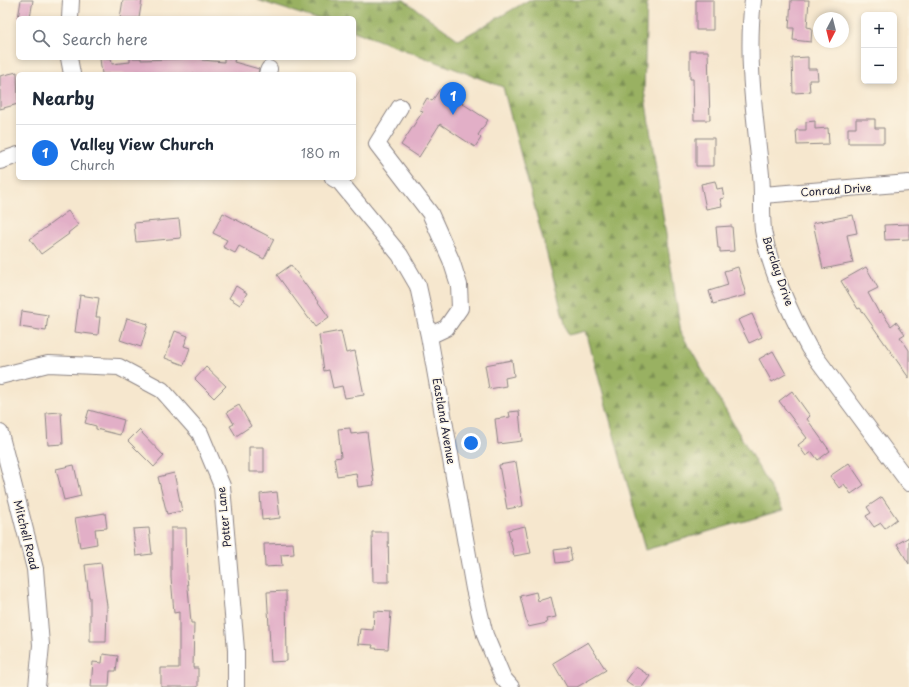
<!DOCTYPE html>
<meta charset="utf-8">
<style>
:root{--surface:#fff;--page:#f2f2f3;--text:#1f2937;--muted:#747a83;--line:#e0e1e3;--accent:#1a73e8}
body{margin:0;font-family:"Playpen Sans",sans-serif;background:var(--page);color:var(--text)}
.controls{position:absolute;right:12px;top:12px;display:grid;overflow:hidden;border-radius:6px;box-shadow:0 2px 6px #0003}
.controls button{width:36px;height:36px;display:grid;place-items:center;padding:0;border:0;border-bottom:1px solid var(--line);background:var(--surface);color:var(--text);font:20px sans-serif}
.compass{position:absolute;left:813px;top:12px;width:36px;height:36px;border-radius:50%;background:var(--surface);box-shadow:0 2px 6px #0003;rotate:187deg}
.you{position:absolute;left:471px;top:443px;width:14px;height:14px;margin:-10px;border:3px solid #fff;border-radius:50%;background:#1a73e8;box-shadow:0 0 0 6px #1a73e833}
.badge{display:grid;place-items:center;width:26px;height:26px;border-radius:50%;background:var(--accent);color:#fff;font-size:13px;font-weight:700}
.pin{position:absolute;translate:-50% -33px;filter:drop-shadow(0 1px 2px #0008)}
.pin::after{content:'';position:absolute;top:21px;width:14px;height:12px;background:inherit;clip-path:polygon(0 0,100% 0,50% 100%)}
.list{margin:0;padding:0;list-style:none}
h2{display:flex;justify-content:space-between;align-items:center;height:52px;margin:0;padding:0 16px;font-size:17px}
h2 small{font-size:13px;font-weight:400;color:var(--muted)}
.list li{display:grid;grid-template-columns:26px 1fr auto;gap:12px;align-items:center;box-sizing:border-box;height:56px;padding:0 16px;border-top:1px solid var(--line)}
.list b{display:block;font-size:15px;white-space:nowrap}
.list p{margin:0;font-size:13px;white-space:nowrap;color:var(--muted)}
.list em{font-size:13px;font-style:normal;color:var(--muted)}
.icon{flex:none;width:22px;height:22px;fill:none;stroke:currentColor;stroke-width:2;stroke-linecap:round;stroke-linejoin:round}
.map{position:relative;flex:none;width:909px;height:687px;overflow:hidden}
.search{position:absolute;background:var(--surface);box-shadow:0 2px 6px #0003;left:16px;top:16px;width:340px;height:44px;display:flex;align-items:center;gap:10px;box-sizing:border-box;padding:0 14px;border-radius:6px;color:var(--muted);font-size:15px}
.panel{position:absolute;background:var(--surface);box-shadow:0 2px 6px #0003;left:16px;top:72px;width:340px;height:108px;border-radius:6px}
.map>svg:first-child{display:block}
.forest{fill:url(#forest-firs);stroke:#5e6a4e}
.building{fill:#e2afc7}
.lines{fill:none;stroke-linecap:round;stroke-linejoin:round}
.minor-casing{stroke:#8c8484;stroke-width:18}
.minor{stroke:#fff;stroke-width:16}
.labels{text-anchor:middle;stroke-width:3;stroke-linejoin:round;paint-order:stroke}
.street-label{font-size:11px;fill:#22223b;stroke:#fcf5e5}
</style>
<div class="map">
<svg width="909" height="687" viewBox="0 0 909 687">
<defs>
<pattern id="forest-firs" width="22" height="20" patternUnits="userSpaceOnUse"><rect width="22" height="20" fill="#99b162"/><path d="M5 1l3.5 6h-7zM16 11l3.5 6h-7z" fill="#7c9052"/></pattern>
</defs>
<rect width="100%" height="100%" fill="#fcf5e5"/>
<filter id="ink" filterUnits="userSpaceOnUse"><feTurbulence type="fractalNoise" baseFrequency=".025" numOctaves="2"/><feDisplacementMap in="SourceGraphic" scale="8" xChannelSelector="R" yChannelSelector="G"/><feConvolveMatrix kernelMatrix="1 2 1 2 8 2 1 2 1" color-interpolation-filters="sRGB"/></filter>
<filter id="wash" filterUnits="userSpaceOnUse"><feTurbulence type="fractalNoise" baseFrequency=".012" numOctaves="4" result="noise"/><feDisplacementMap in="SourceGraphic" scale="16" xChannelSelector="R" yChannelSelector="G"/><feGaussianBlur stdDeviation="0.9" result="paint"/><feColorMatrix in="noise" values="0 0 0 0 0 0 0 0 0 0 0 0 0 0 0 0 0 1.4 0 .05"/><feComposite in="paint" operator="in"/></filter>
<g filter="url(#wash)">
<rect width="100%" height="100%" fill="#f6e7ce"/>
<!-- forest -->
<path class="forest" d="M257,0H404L459,40L529,0H647L644,90L681,333L783,510L645,550L586,331L568,335L503,87L354,31V18H313Z"/>
<g id="blocks">
<!-- building -->
<path class="building" d="M21,0H33L30,18H18Z
M123,0H142L139,18H120Z
M696,0H713V30H696Z
M791,0H809L807,27L812,28L811,42L793,40L794,28H789Z
M690,51H708L710,120H694L693,79H690Z
M808,57V69H817L818,80H809L810,92L793,93L792,58Z
M111,58L112,64L130,62V58H141V60L202,58V60L224,62V58H235L234,62L259,69L258,74H102L100,59Z
M17,72L18,104L0,109V76Z
M440,89L488,120L478,135L481,138L475,147L440,124L419,157L401,145L423,111L420,110L427,98L432,101Z
M856,119H875V128H884V143H848V128H856Z
M815,121V129L828,128L829,144L797,145L796,130H806V122Z
M696,138H714V166H696Z
M715,181L717,189L722,188L724,198L720,199L722,206L706,209L701,184Z
M68,211L78,225L68,233L69,234L41,254L30,239Z
M223,213L274,239L264,259L239,246L235,253L223,247L227,240L213,233Z
M853,215L857,233L847,235L853,263L823,269L813,223Z
M179,219L181,238L136,242L134,223Z
M909,224V239L885,240L884,225Z
M732,226L734,251L720,252V248H718L716,227Z
M291,265L329,317L315,327L277,275Z
M738,267L746,295L713,304L709,291L728,285L724,271Z
M866,267L878,288L868,293L879,313L881,311L891,326L896,322L905,334L900,337L909,350V378L860,308L858,309L841,281Z
M236,286L247,293L240,305L229,298Z
M80,295L99,298L96,317H100L98,335L75,332Z
M22,311L48,315L46,331L20,327Z
M752,314L762,337L749,343L738,320Z
M127,318L148,324L141,347L120,340Z
M175,331L188,336L184,346L190,348L184,365L165,358Z
M341,331L346,353L355,351L364,395L345,398L342,386L333,388L329,370L324,371L319,335Z
M773,351L786,374L772,382L759,359Z
M512,360L514,376L505,378L506,386L489,389L485,365Z
M206,367L226,386L214,398L195,379Z
M792,391L810,416L807,419L830,451L818,460L812,452L806,456L798,445L807,438L779,401Z
M239,405L251,426L236,436L230,426L234,424L227,412Z
M89,410L124,420L120,435L96,429V426L85,423Z
M519,411L522,441L498,444L495,419L510,417L509,412Z
M61,412L63,444L48,445L46,413Z
M350,428L351,434L367,432L374,485L358,487L356,473L337,476L334,458L341,457L338,429Z
M139,430L164,456L154,467L128,441Z
M249,447H264V472H249Z
M516,462L523,506L507,509L499,465Z
M849,463L864,485L851,494L844,484L839,488L830,476Z
M74,465L81,496L64,500L56,469Z
M174,473L182,511L167,514L158,477Z
M277,492L280,518L262,520L260,494Z
M882,497L897,519L885,528L881,523L874,527L866,516L871,513L867,507Z
M105,513L107,528L95,529L97,544L80,547L75,518Z
M525,526L531,553L514,556L508,530Z
M149,528L152,554L136,556L133,529Z
M171,528H186L187,576L191,623H194L193,668H198V687H161V668H179V612L174,613L171,577Z
M372,532H388L389,582H373Z
M909,537V564L897,544Z
M293,543L294,554L281,555L282,566L265,567L264,544Z
M570,548L572,561L556,563L554,550Z
M101,563L107,606L106,642H90V597H89L85,565Z
M286,591L287,661L271,662L267,592Z
M536,592L538,601L551,597L556,617L546,619L547,623L528,627L520,596Z
M374,611L391,612L388,649L372,648L373,645L358,644L360,629L373,630Z
M588,642L606,670L577,687H567L553,663Z
M103,654L118,656L116,671H110L109,687H91L93,662L102,663Z
M636,667L650,676L642,687H635L626,681Z"/>
</g>
</g>
<g filter="url(#ink)">
<use href="#blocks" fill-opacity="0" stroke="#8c8484" stroke-width="1"/>
<g class="lines">
<defs>
<path id="minor" d="M753,0C746,59 755,117 761,175C763,193 761,212 763,230C769,267 791,315 809,348L909,483
M70,18L71,0
M69,58L72,74
M267,74L269,69
M400,107L377,144L430,213L451,260L459,285L460,308L446,328L429,336
M0,161L18,155
M333,178L340,182L400,255L418,286L429,336L474,589L485,635L503,678L511,687
M763,195L909,183
M0,376L48,364L119,367L162,390L200,433L222,486L236,650V687
M0,433L35,569L41,645L37,687"/>
</defs>
<!-- minor casing -->
<use href="#minor" class="minor-casing"/>
<!-- minor -->
<use href="#minor" class="minor"/>
</g>
</g>
<g class="labels">
<!-- street labels -->
<g class="street-label">
<text transform="translate(836 190) rotate(-4)" y="4">Conrad Drive</text>
<text transform="translate(778 271) rotate(71)" y="4">Barclay Drive</text>
<text transform="translate(444 421) rotate(80)" y="4">Eastland Avenue</text>
<text transform="translate(224 517) rotate(-96)" y="4">Potter Lane</text>
<text transform="translate(26 535) rotate(76)" y="4">Mitchell Road</text>
</g>
</g>
</svg>
<div class="controls">
<button>+</button>
<button>−</button>
</div>
<svg class="compass" viewBox="-18 -18 36 36"><path d="M0-13l5 13h-10z" fill="#e53935"/><path d="M0 13l5-13h-10z" fill="#747a83"/></svg>
<div class="you"></div>
<div class="pin badge" style="left:453px;top:115px">1</div>
<div class="search"><svg class="icon" aria-label="search" viewBox="0 0 24 24"><circle cx="10" cy="10" r="6"/><path d="M15 15l6 6"/></svg>Search here</div>
<section class="panel">
<h2>Nearby<small></small></h2>
<ul class="list">
<li><span class="badge">1</span><div><b>Valley View Church</b><p>Church</p></div><em>180 m</em></li>
</ul>
</section>
</div>
